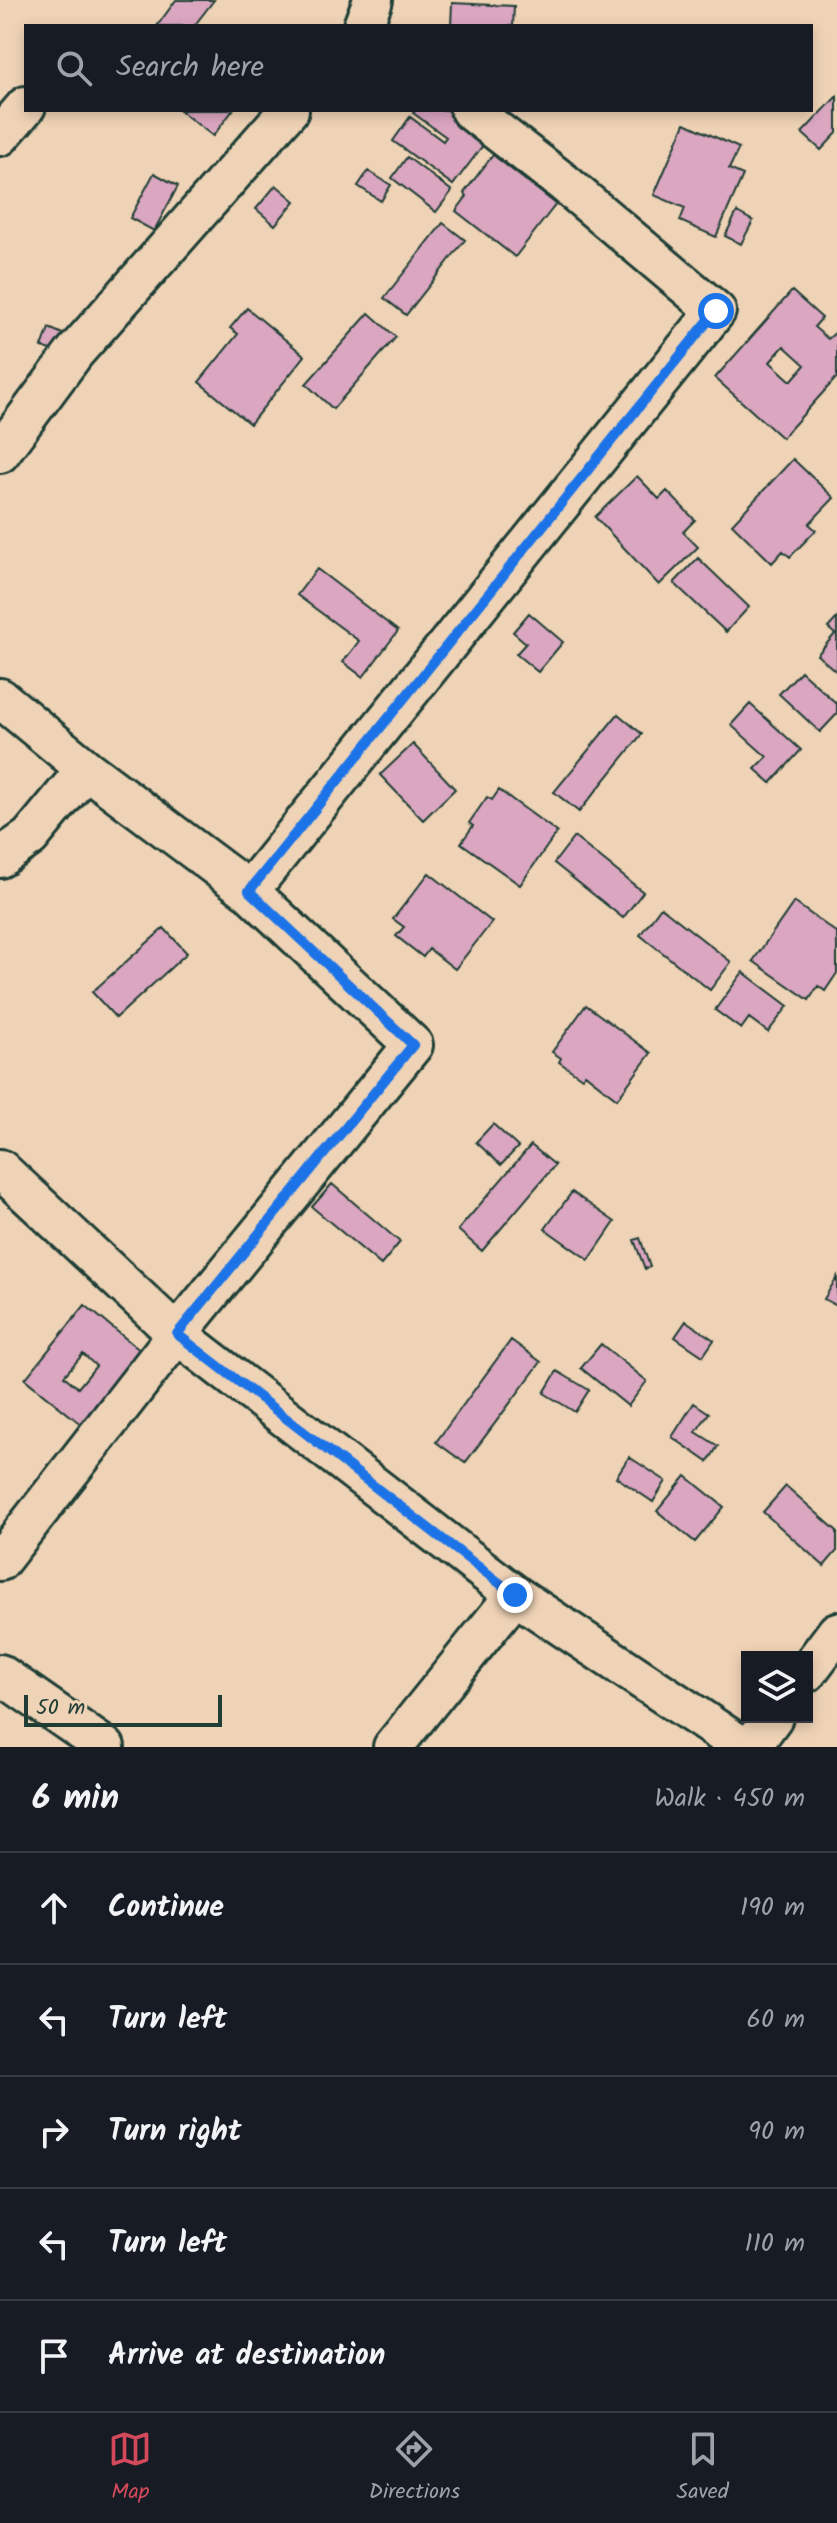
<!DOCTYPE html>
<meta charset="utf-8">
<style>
:root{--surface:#171b24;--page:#20242c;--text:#f1f3f6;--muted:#9ea1a6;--line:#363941;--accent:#d1495b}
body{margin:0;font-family:Kalam,sans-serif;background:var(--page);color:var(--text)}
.controls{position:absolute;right:24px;bottom:24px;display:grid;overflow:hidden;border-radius:0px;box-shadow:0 4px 12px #0003}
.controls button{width:72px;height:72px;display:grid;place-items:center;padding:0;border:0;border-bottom:2px solid var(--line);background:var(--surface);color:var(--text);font:40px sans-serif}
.scale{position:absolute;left:24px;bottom:20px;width:198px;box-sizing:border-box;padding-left:8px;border:4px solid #1f3d34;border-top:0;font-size:22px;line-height:28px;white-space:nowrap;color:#1f3d34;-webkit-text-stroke:6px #efd3b6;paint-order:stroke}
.stop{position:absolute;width:24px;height:24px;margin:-18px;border:6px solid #1a73e8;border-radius:50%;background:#fff}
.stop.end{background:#1a73e8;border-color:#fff;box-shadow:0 2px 8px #0008}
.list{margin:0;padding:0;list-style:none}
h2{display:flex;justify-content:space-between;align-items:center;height:104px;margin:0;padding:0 32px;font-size:34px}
h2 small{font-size:26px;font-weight:400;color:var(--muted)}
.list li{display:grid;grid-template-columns:52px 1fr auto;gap:24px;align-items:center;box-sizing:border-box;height:112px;padding:0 32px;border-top:2px solid var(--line)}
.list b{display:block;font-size:30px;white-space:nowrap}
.list em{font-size:26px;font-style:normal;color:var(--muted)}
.icon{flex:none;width:44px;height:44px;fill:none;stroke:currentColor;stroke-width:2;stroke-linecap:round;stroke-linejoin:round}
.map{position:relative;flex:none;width:837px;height:1747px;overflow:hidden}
.search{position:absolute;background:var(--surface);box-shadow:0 4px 12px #0003;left:24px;right:24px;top:24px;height:88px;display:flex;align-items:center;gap:20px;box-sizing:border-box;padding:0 28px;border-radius:0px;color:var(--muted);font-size:30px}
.sheet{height:664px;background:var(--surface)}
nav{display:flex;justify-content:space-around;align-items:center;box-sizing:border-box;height:112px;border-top:2px solid var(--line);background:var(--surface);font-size:22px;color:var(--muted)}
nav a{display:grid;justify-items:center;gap:4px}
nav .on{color:var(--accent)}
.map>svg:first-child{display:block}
.building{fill:#dba6c0;stroke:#1f3d34;stroke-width:2;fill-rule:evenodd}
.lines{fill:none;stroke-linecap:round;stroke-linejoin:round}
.minor-casing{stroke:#1f3d34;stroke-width:44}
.minor{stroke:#efd3b6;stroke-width:38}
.route{stroke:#1a73e8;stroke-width:10}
</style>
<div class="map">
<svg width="837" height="1747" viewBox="0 0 837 1747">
<rect width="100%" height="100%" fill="#efd3b6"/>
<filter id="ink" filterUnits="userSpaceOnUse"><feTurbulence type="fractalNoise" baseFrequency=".0125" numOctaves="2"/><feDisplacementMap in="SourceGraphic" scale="16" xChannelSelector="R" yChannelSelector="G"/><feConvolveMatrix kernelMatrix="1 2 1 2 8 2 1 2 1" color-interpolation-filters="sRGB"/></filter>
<g filter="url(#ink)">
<!-- building -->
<path class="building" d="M176,0H214L194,26H157Z
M452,3L514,6L513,26H451Z
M837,96V133L821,150L802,133Z
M179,110H233L213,136Z
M416,110H455L490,136L453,185L393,141L410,117L443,141L446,137L413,113Z
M685,123L739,148L729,169L743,175L716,237L680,221L685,208L654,195Z
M493,155L556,204L515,257L456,211L467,196L464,193Z
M407,157L452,191L436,212L392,178Z
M368,171L391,185L381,201L358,186Z
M154,173L178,186L154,231L130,218Z
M276,185L295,201L275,225L256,209Z
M737,212L753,221L741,244L725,236Z
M443,223L465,240L406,315L384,298Z
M792,291L822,318L814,327L828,339L837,331V377L782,438L715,378ZM784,346L805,365L791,381L770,362Z
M247,308L305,356L250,424L199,382L238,334L230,328Z
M369,313L396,337L333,409L306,384Z
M49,328L65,335L58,353L42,347Z
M793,459L834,498L809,524L816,530L790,557L783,551L772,563L732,524Z
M637,476L659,499L667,491L695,520L683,532L698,547L659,585L595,517Z
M698,558L749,607L726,632L674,583Z
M317,569L398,631L363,677L343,662L359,641L297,595Z
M529,613L563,642L538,672L516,654L526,643L513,632Z
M837,618V672L817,655L835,634L828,628Z
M801,671L837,704V714L820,732L779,694Z
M750,704L801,750L771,783L755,769L767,757L731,725Z
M618,714L642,734L579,812L554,792Z
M413,744L455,789L423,820L380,775Z
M499,790L557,832L520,885L461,843L473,826L469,823L487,797L492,800Z
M574,837L643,892L623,918L554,863Z
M429,873L492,922L455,969L429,949L423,957L396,936L404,927L393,919Z
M794,902L837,933V973L825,991L818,986L809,1000L753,961Z
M661,907L731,962L710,990L640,935Z
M164,928L187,953L116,1018L92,992Z
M743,972L788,1006L768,1032L749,1018L741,1029L715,1010Z
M586,1005L651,1053L617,1099L585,1074L582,1078L559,1062L561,1058L552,1052Z
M493,1124L518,1147L501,1165L476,1142Z
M531,1145L555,1165L482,1251L458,1230Z
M332,1184L400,1242L381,1265L312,1207Z
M572,1192L615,1222L589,1260L545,1229Z
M640,1238L650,1267L645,1269L634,1240Z
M837,1277V1306L824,1299Z
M85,1305L142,1352L87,1429L25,1379ZM83,1354L96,1366L78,1388L64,1376Z
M686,1321L714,1340L703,1356L675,1337Z
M511,1340L541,1362L465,1463L436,1442Z
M601,1344L647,1381L628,1406L581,1368Z
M557,1371L589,1390L575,1412L544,1393Z
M694,1403L709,1413L696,1432L718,1446L708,1462L672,1437Z
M629,1457L666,1481L653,1502L616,1477Z
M686,1476L724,1507L695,1542L657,1511Z
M786,1486L837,1531V1551L824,1566L763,1512Z"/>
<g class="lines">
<defs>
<path id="minor" d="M363,26L373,0
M0,136L26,106
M0,453L75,352L289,110
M0,698L86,769L249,891
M0,858L30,837L86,769
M0,1169L177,1334L515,1595L393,1747
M0,1561L177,1334L413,1045L249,891L716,311L563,182L470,110
M515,1595L743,1747
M807,1672L837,1632
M0,1674L105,1747
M751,1747L773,1717"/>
</defs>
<!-- minor casing -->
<use href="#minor" class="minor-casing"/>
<!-- minor -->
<use href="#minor" class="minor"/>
</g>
</g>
<g class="lines" filter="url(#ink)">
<!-- route -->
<path class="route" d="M515,1595L177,1334L413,1045L249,891L716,311"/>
</g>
</svg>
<div class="controls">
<button><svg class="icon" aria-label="layers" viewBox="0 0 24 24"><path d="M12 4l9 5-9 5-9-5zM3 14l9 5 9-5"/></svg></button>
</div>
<div class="scale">50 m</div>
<div class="stop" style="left:716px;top:311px"></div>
<div class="stop end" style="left:515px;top:1595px"></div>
<div class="search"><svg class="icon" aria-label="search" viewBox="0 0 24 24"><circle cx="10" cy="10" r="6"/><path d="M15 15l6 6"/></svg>Search here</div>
</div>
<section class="sheet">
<h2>6 min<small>Walk · 450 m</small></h2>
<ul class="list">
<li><svg class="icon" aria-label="ahead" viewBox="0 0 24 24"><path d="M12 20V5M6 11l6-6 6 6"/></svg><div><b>Continue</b></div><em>190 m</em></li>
<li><svg class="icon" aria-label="left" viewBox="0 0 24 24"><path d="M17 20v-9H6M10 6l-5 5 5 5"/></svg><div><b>Turn left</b></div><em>60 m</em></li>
<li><svg class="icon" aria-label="right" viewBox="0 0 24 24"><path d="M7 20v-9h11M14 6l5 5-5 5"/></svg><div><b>Turn right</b></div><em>90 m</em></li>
<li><svg class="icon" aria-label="left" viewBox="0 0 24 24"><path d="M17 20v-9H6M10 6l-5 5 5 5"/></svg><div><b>Turn left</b></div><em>110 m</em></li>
<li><svg class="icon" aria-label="arrive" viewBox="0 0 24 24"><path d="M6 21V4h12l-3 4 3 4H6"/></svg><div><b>Arrive at destination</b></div></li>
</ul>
</section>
<nav>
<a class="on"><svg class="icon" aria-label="map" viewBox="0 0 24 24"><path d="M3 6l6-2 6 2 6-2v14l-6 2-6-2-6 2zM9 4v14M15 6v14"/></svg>Map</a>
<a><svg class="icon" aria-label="directions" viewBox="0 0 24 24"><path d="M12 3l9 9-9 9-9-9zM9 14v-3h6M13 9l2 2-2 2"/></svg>Directions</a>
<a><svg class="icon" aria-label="saved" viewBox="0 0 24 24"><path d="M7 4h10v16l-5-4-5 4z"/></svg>Saved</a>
</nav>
